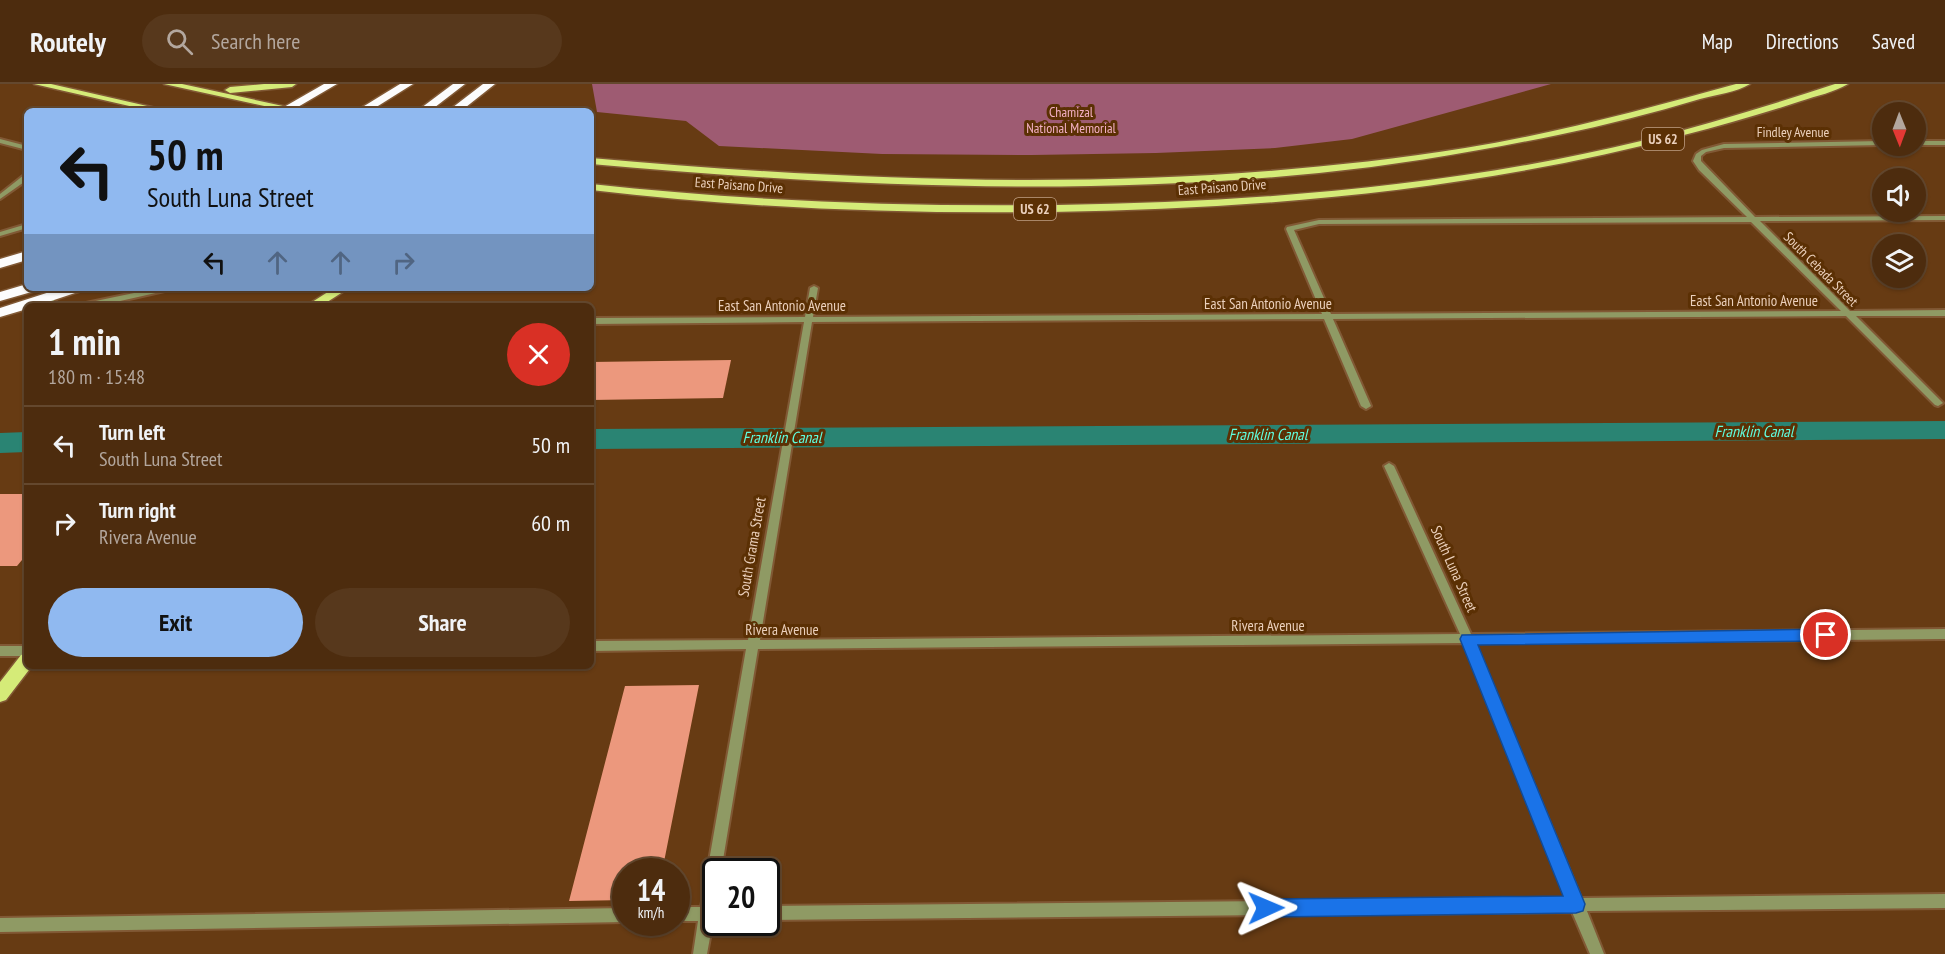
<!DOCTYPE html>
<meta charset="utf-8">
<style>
body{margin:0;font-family:"PT Sans Narrow",sans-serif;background:#57381c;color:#f1f3f6;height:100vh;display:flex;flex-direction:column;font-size:22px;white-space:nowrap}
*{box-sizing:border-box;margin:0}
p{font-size:20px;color:#b3a79e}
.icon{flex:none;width:33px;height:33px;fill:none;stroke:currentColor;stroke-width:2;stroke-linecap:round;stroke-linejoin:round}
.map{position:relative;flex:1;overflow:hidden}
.panel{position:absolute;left:24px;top:219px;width:570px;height:366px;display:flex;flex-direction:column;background:#4d2c0e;border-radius:9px;box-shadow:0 2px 4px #0004,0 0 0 2px #64482e}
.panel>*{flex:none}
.guide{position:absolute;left:24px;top:24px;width:570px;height:183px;border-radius:9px;box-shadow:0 2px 4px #0004,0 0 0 2px #64482e;background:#90b9f0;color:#111;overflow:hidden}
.needle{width:39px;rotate:179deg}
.fabs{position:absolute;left:1872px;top:18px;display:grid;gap:12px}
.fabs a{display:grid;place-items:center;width:54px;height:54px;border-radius:50%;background:#4d2c0e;box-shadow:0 2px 4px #0004,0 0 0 2px #64482e;font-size:30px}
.speed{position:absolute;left:612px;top:774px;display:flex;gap:12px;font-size:30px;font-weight:700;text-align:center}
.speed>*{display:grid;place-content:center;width:78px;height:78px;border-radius:50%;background:#4d2c0e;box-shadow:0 2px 4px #0004,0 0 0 2px #64482e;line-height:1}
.speed small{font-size:15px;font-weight:400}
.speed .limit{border:3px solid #111;border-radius:9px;background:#fff;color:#111}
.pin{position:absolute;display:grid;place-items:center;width:51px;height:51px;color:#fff;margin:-26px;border:3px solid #fff;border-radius:50%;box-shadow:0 2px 6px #0007}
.me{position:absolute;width:66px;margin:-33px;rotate:89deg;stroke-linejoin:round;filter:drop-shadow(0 0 4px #0008)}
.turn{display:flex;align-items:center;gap:21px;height:126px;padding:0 24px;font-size:27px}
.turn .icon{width:78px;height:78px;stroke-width:2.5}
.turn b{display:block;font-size:42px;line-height:51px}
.lanes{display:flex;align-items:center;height:57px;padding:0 24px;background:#0003;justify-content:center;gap:30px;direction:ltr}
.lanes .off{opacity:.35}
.round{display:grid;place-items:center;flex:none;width:63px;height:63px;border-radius:32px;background:#57381c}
.headline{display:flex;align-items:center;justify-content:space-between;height:102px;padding:0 24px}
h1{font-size:36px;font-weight:800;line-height:45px}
.action{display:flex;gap:12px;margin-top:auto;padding:12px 24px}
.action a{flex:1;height:69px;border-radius:36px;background:#90b9f0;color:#111;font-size:24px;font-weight:800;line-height:69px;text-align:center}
.action a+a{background:#57381c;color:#f1f3f6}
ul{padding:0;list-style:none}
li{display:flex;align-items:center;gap:18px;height:78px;padding:0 24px;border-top:2px solid #64482e}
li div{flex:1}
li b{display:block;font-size:22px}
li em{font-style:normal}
header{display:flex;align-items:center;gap:36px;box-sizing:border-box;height:84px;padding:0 30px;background:#4d2c0e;border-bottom:2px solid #64482e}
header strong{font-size:28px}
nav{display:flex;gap:33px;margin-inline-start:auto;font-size:21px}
.search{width:420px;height:54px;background:#57381c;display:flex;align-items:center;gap:15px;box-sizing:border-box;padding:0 21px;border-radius:33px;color:#b3a79e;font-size:22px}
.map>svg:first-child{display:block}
.green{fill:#9e5b72}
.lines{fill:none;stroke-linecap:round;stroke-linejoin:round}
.canal{fill:#2a8473;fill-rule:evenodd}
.building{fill:#ec987d}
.minor-casing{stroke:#815935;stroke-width:4}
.major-casing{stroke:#815935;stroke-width:3}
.highway-casing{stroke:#815935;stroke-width:3}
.minor{fill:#8f9a64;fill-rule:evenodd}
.major{fill:#d5eb78;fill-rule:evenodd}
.highway{fill:#fcfcfc;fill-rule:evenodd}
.route{fill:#1a73e8;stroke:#114b97;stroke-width:1.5}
.labels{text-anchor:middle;stroke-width:6;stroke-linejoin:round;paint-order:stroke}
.far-park-label{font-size:14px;fill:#f4b0c5;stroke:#5b3004}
.far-street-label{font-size:14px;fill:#ebd0bc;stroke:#5b3004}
.shield{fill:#5b3004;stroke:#c0a085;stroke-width:1.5}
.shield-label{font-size:14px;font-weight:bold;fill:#ebd0bc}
.street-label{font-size:15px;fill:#ebd0bc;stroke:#5b3004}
.water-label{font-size:16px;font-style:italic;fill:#5ffee0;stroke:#5b3004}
</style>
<header>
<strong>Routely</strong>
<div class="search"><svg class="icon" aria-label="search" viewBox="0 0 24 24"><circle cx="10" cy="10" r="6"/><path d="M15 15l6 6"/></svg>Search here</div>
<nav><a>Map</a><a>Directions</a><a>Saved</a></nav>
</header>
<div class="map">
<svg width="1945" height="870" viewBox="0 0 1945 870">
<rect width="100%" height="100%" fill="#673b13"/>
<!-- green -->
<path class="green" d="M 592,0 L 1551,0 L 1352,55 L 1275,64 L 1156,69 L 1032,71 L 882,70 L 719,62 L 686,37 L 597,28 Z"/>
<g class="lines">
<!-- canal -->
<g class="canal">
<path d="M 1945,337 L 1945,355 L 591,365 L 591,345 Z"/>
<path d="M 27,348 L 27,368 L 0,369 L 0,349 Z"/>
</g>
</g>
<!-- building -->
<g class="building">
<path d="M 731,276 L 723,314 L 591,316 L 591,278 Z"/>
<path d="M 0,410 L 27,410 L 27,470 L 17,482 L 0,482 Z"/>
<path d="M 699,601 L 662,788 L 626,788 L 626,816 L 569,817 L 625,602 Z"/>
</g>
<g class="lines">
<defs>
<g id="minor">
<path d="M 0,55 L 27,62 L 27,66 L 0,59 Z"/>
<path d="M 1882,57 L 1882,61 L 1724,64 L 1706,68 L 1701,72 L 1701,77 L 1755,133 L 1945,132 L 1945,136 L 1760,137 L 1850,227 L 1945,226 L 1945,232 L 1856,232 L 1943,319 L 1938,322 L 1935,321 L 1846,232 L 1333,235 L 1371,322 L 1366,325 L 1361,322 L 1324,235 L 812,238 L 760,556 L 1460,550 L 1384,382 L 1389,379 L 1394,382 L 1471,550 L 1945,545 L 1945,555 L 1475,559 L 1581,814 L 1945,810 L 1945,824 L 1587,827 L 1604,870 L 1590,870 L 1572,828 L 766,836 L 766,822 L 1567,814 L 1464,559 L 758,565 L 721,788 L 716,788 L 716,837 L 713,837 L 707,870 L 693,870 L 698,837 L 676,837 L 676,823 L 701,823 L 746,565 L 591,567 L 591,557 L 748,556 L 804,238 L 591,240 L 591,234 L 805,233 L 810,204 L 814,202 L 818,204 L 813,233 L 1322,230 L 1286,145 L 1287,143 L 1319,136 L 1747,133 L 1699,86 L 1693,77 L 1696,70 L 1702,66 L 1724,60 ZM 1751,138 L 1841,227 L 1331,230 L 1294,146 L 1319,140 Z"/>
<rect x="1916" y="57" width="29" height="4"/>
<path d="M 24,91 L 27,91 L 27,96 L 0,115 L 0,110 Z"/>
<path d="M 27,140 L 27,144 L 0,152 L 0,148 Z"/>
<path d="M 158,204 L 173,204 L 169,206 L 98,222 L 82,222 L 86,219 Z"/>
<path d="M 46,211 L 62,222 L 52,222 L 42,214 Z"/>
<rect x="0" y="562" width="27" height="10"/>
<path d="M 626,824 L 626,838 L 0,848 L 0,834 Z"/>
</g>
<g id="major">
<path d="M 34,0 L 51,0 L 169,27 L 151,27 Z"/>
<path d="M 164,0 L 182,0 L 306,27 L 287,27 Z"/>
<path d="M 264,0 L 296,0 L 292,3 L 230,9 L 225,6 L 230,3 Z"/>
<path d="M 1736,0 L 1750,0 C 1737,8 1716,11 1700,15 C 1653,29 1606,41 1558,51 C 1479,67 1400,81 1319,89 C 1077,113 834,102 591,80 L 591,74 C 882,100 1175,110 1465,64 C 1557,49 1646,25 1736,0 Z"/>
<path d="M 1835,0 L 1848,0 C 1835,8 1816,12 1801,17 C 1762,30 1723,41 1684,51 C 1478,106 1264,125 1051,128 C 897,130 744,124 591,106 L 591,100 C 746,117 902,123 1058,121 C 1253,118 1451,103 1641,57 C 1706,41 1771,21 1835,0 Z"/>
<path d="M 334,204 L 349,204 L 321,222 L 306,222 Z"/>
<path d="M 27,569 L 27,582 L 32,582 L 6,616 L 0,618 L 0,598 L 21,571 Z"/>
</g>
<g id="highway">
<path d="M 324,0 L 337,0 L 291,27 L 277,27 Z"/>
<path d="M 400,0 L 413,0 L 370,27 L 356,27 Z"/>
<path d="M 453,0 L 465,0 L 430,27 L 417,27 Z"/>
<path d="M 483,0 L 495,0 L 461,27 L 448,27 Z"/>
<path d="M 27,167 L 27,176 L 0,184 L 0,175 Z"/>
<path d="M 27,200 L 27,204 L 37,204 L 35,207 L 0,217 L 0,208 Z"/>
<path d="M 62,204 L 83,204 L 81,207 L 36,222 L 27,222 L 27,225 L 0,233 L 0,224 Z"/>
</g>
</defs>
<!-- minor casing -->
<use href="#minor" class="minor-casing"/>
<!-- major casing -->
<use href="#major" class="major-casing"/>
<!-- highway casing -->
<use href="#highway" class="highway-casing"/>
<!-- minor -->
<use href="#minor" class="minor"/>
<!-- major -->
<use href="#major" class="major"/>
<!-- highway -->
<use href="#highway" class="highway"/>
</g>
<!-- route -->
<path class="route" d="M 1826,545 L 1831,547 L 1833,551 L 1831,555 L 1826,557 L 1478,561 L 1585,820 L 1583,827 L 1576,829 L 1266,833 L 1260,830 L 1257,824 L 1260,818 L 1266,815 L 1563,812 L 1460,555 L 1462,551 Z"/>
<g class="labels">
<!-- far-park labels -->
<g class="far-park-label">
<text x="1071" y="33">Chamizal<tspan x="1071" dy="16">National Memorial</tspan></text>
</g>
<!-- far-street labels -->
<g class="far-street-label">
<text x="1793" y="53">Findley Avenue</text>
<text transform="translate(739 101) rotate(4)" y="5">East Paisano Drive</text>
<text transform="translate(1222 103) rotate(-4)" y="5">East Paisano Drive</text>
<text transform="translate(1821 185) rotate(45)" y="5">South Cebada Street</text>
</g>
<!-- shield labels -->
<g class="shield">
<rect x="1642" y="44" width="42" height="22" rx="4.5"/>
<rect x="1014" y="114" width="42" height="22" rx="4.5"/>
</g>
<g class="shield-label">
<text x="1663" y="60">US 62</text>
<text x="1035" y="130">US 62</text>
</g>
<!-- street labels -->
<g class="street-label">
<text x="1754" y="222">East San Antonio Avenue</text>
<text x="1268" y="225">East San Antonio Avenue</text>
<text x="782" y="227">East San Antonio Avenue</text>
<text transform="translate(752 463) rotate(-80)" y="5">South Grama Street</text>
<text transform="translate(1454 485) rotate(66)" y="5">South Luna Street</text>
<text x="1268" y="547">Rivera Avenue</text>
<text x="782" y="551">Rivera Avenue</text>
</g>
<!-- water labels -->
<g class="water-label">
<text x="1754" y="353">Franklin Canal</text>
<text x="1268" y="356">Franklin Canal</text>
<text x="782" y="359">Franklin Canal</text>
</g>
</g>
</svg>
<div class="fabs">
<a><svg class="needle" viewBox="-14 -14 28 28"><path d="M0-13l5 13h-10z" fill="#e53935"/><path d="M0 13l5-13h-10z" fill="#b3a79e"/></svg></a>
<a><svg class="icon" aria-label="sound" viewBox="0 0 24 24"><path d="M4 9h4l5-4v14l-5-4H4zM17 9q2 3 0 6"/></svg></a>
<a><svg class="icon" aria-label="layers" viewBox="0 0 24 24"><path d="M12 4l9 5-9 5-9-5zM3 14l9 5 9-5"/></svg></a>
</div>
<div class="speed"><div>14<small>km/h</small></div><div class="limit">20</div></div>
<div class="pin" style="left:1826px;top:551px;background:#d93025"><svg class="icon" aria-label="arrive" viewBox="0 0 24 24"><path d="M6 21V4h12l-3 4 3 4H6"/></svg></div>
<svg class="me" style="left:1266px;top:824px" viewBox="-20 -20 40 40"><path d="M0-17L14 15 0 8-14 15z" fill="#1a73e8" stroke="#fff" stroke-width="4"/></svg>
<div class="guide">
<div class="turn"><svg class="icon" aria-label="left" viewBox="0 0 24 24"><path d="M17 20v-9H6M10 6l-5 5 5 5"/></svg><div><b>50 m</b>South Luna Street</div></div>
<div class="lanes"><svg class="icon" aria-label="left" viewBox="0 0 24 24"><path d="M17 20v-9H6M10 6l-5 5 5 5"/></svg><svg class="icon off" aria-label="ahead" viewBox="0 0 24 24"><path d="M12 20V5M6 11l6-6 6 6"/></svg><svg class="icon off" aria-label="ahead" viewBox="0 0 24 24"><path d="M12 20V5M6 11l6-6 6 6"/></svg><svg class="icon off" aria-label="right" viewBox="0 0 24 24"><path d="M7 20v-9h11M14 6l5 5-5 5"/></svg></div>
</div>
<section class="panel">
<div class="headline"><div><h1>1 min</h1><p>180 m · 15:48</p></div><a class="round" style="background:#d93025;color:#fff"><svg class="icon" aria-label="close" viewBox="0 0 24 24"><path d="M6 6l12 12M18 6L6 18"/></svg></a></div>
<ul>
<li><svg class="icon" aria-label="left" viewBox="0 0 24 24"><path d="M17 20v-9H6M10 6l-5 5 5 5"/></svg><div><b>Turn left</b><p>South Luna Street</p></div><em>50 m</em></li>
<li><svg class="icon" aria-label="right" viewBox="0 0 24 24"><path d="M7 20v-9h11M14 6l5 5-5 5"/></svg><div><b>Turn right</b><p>Rivera Avenue</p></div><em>60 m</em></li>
</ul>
<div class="action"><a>Exit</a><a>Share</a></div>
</section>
</div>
